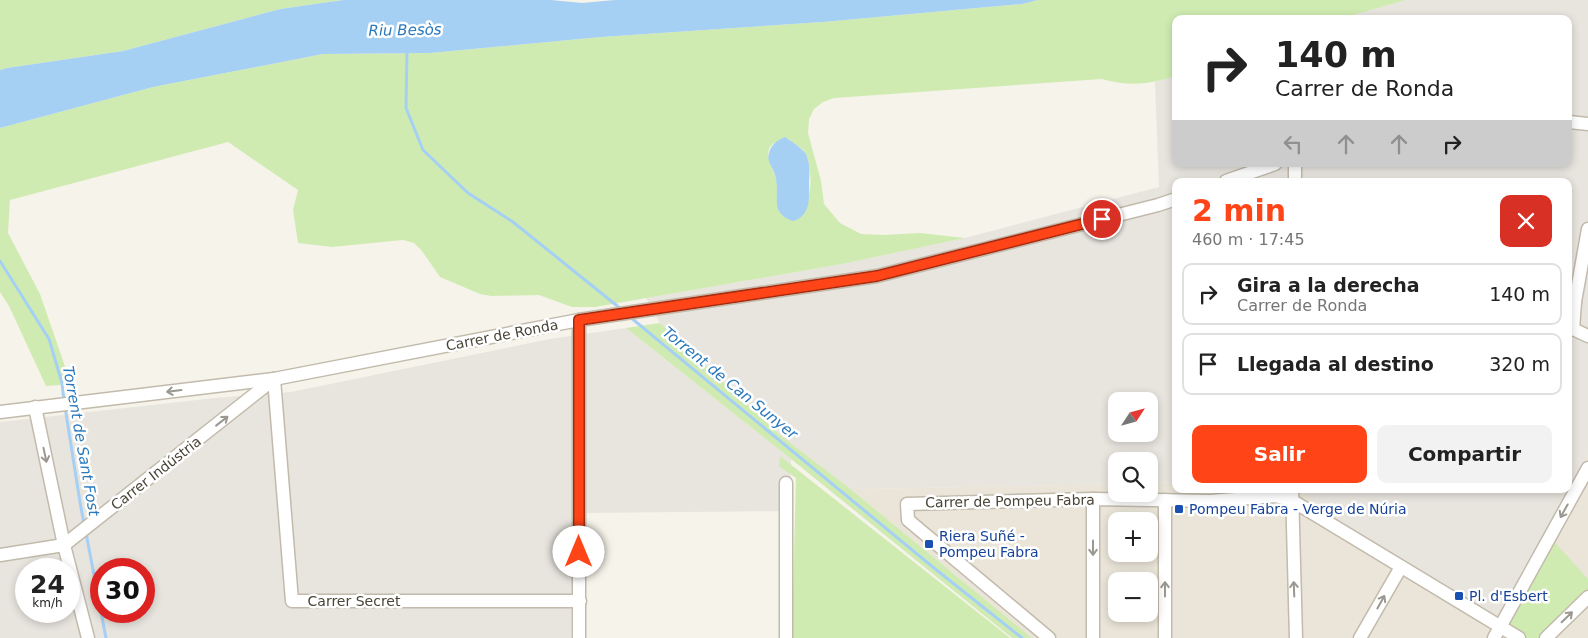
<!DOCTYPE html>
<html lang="es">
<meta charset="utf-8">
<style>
body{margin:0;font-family:"DejaVu Sans",sans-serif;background:#f2f2f2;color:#222;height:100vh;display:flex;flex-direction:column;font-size:19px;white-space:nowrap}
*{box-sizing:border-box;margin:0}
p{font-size:16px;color:#767676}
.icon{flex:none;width:28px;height:28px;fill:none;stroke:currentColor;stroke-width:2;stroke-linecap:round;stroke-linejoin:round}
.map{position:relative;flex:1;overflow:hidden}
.side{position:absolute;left:1172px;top:178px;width:400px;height:315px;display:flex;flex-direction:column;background:#fff;border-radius:10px;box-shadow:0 2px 8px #0003}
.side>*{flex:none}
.hud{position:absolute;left:1172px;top:15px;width:400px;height:152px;border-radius:10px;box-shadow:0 2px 8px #0003;background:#fff;color:#222;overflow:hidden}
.needle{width:32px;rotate:54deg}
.controls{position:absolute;left:1108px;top:392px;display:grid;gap:10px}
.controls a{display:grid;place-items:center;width:50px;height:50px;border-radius:10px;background:#fff;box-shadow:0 2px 8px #0003;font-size:25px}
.speed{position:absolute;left:15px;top:558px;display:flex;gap:10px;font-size:25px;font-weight:700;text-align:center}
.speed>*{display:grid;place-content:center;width:65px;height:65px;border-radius:50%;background:#fff;box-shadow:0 2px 8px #0003;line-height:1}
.speed small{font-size:12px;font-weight:400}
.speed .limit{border:8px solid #d22;background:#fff;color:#111}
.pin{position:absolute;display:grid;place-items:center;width:42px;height:42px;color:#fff;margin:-21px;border:2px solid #fff;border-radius:50%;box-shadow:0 1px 5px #0007}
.me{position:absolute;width:55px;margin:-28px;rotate:0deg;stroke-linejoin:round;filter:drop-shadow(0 0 4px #0008)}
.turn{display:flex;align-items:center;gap:18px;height:105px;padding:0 20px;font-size:22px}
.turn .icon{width:65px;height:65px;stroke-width:2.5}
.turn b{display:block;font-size:35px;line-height:42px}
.lanes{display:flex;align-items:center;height:48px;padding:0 20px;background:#0003;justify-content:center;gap:25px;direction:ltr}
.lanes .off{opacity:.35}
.round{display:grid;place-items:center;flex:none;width:52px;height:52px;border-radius:10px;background:#f2f2f2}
.head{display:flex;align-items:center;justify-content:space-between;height:85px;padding:0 20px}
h1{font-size:30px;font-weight:800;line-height:38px;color:#ff4418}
.cta{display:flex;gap:10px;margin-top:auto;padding:10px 20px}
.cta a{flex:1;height:58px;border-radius:10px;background:#ff4418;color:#fff;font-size:20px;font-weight:800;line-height:58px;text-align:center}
.cta a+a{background:#f2f2f2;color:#222}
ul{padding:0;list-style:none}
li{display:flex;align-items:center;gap:15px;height:62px;margin:0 10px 8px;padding:0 10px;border:2px solid #e0e0e0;border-radius:10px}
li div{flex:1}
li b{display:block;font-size:19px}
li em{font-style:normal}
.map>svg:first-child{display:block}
.residential{fill:#eae5d8;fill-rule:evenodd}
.industrial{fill:#e8e4de;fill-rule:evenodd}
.green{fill:#cfebb1;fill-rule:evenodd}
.water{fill:#a5d0f4}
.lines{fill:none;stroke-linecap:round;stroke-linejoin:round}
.stream{stroke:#a5d0f4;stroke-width:3}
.street-casing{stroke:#c2bbac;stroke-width:15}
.street{stroke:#fff;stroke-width:12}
.oneway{stroke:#9b9891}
.route-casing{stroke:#a62c10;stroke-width:12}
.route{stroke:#ff4418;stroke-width:9}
.transit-dot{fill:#1a4fb4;stroke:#fff;stroke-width:2}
.labels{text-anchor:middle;stroke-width:5;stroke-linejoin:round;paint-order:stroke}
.street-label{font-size:14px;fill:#4a4437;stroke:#fff}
.transit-label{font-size:14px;fill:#164399;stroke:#fff;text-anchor:start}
.water-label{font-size:15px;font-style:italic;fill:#2a79bd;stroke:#fff}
</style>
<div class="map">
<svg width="1588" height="638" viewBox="0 0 1588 638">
<rect width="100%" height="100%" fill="#f6f3ea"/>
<!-- residential -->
<path class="residential" d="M 1588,455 L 1588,638 L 1032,638 L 848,487 L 863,489 L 1116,484 L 1116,494 L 1149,494 L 1149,483 L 1176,482 L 1176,489 L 1309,489 L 1309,497 L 1499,617 ZM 1116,521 L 1149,521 L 1149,554 L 1116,554 ZM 1116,581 L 1149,581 L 1149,614 L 1116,614 Z"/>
<!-- industrial -->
<g class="industrial">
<path d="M 1406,0 L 1588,0 L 1588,455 L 1499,617 L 1316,510 L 1309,497 L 1309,489 L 1569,489 L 1569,181 L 1176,181 L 1176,482 L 1149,483 L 1149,461 L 1116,461 L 1116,484 L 863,489 L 848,487 L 780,435 L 660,323 L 646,298 L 842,264 L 965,238 L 1159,187 L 1155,82 L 1176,76 L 1176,164 L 1569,164 L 1569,19 L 1339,19 ZM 1116,401 L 1149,401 L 1149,434 L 1116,434 Z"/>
<path d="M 626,328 L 791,459 L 791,511 L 573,513 L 571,638 L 0,638 L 0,422 L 215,398 L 291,392 L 550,339 ZM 26,569 L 69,569 L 69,611 L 26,611 ZM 101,569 L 144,569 L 144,611 L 101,611 Z"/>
</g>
<!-- green -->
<g class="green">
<path d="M 0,0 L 343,0 L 280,9 L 123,51 L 7,68 L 0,70 Z"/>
<path d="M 1038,0 L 1406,0 L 1339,19 L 1176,19 L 1176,76 C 1151,84 1128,87 1102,79 L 834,98 L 823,102 L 814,109 L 809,119 L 808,133 L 821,181 L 824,204 L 840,223 L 861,234 L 884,235 L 920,233 L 965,238 L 842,264 L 595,307 L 572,307 L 539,295 L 491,296 L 480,294 L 440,277 L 422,251 L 414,243 L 403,240 L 332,247 L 298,243 L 293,210 L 298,190 L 228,142 L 10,200 L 8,233 L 40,294 L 71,384 L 46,386 L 9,306 L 0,292 L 0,128 L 153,87 L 323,54 L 430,53 L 601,37 L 823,22 L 1022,4 ZM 789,139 C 793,144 800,146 804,151 C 814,166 812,203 801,217 L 779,210 C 777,201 779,192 777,182 C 775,171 761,153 773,144 C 777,141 784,140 789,139 Z"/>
<path d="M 660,323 L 780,435 L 848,487 L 1032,638 L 1012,638 L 791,459 L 626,328 Z"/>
<path d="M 780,456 L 1010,638 L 792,638 L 796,478 L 779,466 Z"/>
<path d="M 1550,537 L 1588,579 L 1588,597 L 1546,638 L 1519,638 L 1502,623 Z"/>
</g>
<!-- water -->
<g class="water">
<path d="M 343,0 L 551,0 L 582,3 L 615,0 L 1038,0 L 1022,4 L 823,22 L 601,37 L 430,53 L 323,54 L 153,87 L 0,128 L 0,70 L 7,68 L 123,51 L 280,9 Z"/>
<path d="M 785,137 C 790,140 803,149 806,154 C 810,163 810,172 809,181 C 809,195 812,216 793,221 C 787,219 781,216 778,209 C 775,200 779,187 775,175 C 773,167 766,161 769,153 C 771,145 777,140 785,137 Z"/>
</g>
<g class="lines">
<!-- stream -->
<g class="stream">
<path d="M 407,50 L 406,108 L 423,150 L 468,193 L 513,222 L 621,309"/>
<path d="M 0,261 L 49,339 L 62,383 L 64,401"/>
<path d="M 630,317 L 934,568 L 1022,638"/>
<path d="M 65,407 L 80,502 L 84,524"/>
<path d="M 86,533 L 106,638"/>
</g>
<defs>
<g id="street">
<path d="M 1569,122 L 1588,124"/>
<path d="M 1295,164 L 1295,181"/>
<path d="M 1226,181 L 1275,164"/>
<path d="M 1575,302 L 1588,229"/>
<path d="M 1569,303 L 1575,302 L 1573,329 L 1588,336"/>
<path d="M 579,320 L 579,638"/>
<path d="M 274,379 L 292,601 L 580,601"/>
<path d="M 35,407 L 64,545 L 88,638"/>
<path d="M 0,412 L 274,379 L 579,320 L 877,276 L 1158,205 L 1176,199"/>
<path d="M 1292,489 L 1296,638"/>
<path d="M 1093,499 L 1093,638"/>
<path d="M 0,555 L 64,545 L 274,379"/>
<path d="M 786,638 L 786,483"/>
<path d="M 1049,638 L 908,520 L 907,504 L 1093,499 L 1210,501 L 1275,496 L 1291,500 L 1519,638"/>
<path d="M 1165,638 L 1165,500"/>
<path d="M 1360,638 L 1401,567"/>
<path d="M 1494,638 L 1588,468"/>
<path d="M 1546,638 L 1588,597"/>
</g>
</defs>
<!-- street casing -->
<use href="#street" class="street-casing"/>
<!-- street -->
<use href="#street" class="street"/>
</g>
<!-- one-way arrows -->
<defs><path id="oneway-shaft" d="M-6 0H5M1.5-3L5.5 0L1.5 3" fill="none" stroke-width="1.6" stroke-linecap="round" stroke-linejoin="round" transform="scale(1.25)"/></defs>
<g class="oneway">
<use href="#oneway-shaft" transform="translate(174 391) rotate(173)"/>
<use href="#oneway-shaft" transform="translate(222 421) rotate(-38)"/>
<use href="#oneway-shaft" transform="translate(45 455) rotate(78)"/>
<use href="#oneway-shaft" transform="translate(1564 511) rotate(119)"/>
<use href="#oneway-shaft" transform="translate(1093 548) rotate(90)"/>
<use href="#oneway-shaft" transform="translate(1165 589) rotate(-90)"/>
<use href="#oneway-shaft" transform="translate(1294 589) rotate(-92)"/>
<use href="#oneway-shaft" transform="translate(1381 602) rotate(-61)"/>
<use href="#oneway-shaft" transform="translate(1567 617) rotate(-44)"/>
</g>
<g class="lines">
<defs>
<path id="route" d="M 579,552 L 579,320 L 877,276 L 1102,219"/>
</defs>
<!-- route casing -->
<use href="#route" class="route-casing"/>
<!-- route -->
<use href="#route" class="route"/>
</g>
<!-- markers -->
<g class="transit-dot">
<rect x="1174" y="504" width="10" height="10" rx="2.5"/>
<rect x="924" y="539" width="10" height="10" rx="2.5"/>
<rect x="1454" y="591" width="10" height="10" rx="2.5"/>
</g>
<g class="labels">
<!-- street labels -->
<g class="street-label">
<text transform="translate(502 335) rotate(-11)" y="5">Carrer de Ronda</text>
<text transform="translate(156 473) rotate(-38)" y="5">Carrer Indústria</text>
<text transform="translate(1010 501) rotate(-1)" y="5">Carrer de Pompeu Fabra</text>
<text x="354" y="606">Carrer Secret</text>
</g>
<!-- transit labels -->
<g class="transit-label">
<text x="1189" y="514">Pompeu Fabra - Verge de Núria</text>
<text x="939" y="541">Riera Suñé -<tspan x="939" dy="16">Pompeu Fabra</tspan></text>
<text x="1469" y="601">Pl. d'Esbert</text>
</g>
<!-- water labels -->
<g class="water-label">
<text transform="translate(405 30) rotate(-1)" y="5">Riu Besòs</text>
<text transform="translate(730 383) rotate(39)" y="5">Torrent de Can Sunyer</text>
<text transform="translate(81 441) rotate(80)" y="5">Torrent de Sant Fost</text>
</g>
</g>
</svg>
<div class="controls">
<a><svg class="needle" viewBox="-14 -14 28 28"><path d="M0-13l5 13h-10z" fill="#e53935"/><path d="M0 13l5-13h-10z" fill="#767676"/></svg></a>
<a><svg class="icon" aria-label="search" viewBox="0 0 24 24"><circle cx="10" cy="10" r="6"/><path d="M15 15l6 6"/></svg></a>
<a>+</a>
<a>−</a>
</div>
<div class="speed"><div>24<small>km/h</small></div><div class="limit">30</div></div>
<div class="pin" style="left:1102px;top:219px;background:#d93025"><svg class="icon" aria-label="arrive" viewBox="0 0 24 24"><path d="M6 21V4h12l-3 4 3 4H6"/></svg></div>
<svg class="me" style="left:579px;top:552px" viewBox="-20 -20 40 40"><circle r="19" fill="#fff"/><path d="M0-13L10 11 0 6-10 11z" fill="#ff4418"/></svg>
<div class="hud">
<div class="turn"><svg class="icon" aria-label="right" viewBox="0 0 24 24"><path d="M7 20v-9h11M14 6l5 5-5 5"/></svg><div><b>140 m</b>Carrer de Ronda</div></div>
<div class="lanes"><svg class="icon off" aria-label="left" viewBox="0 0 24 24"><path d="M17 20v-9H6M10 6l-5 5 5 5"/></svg><svg class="icon off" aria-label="ahead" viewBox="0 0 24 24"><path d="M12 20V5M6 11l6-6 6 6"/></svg><svg class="icon off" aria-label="ahead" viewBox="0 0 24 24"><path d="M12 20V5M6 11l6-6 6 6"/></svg><svg class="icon" aria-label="right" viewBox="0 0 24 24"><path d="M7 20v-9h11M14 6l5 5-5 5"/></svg></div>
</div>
<section class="side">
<div class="head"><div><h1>2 min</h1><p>460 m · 17:45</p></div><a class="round" style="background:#d93025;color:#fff"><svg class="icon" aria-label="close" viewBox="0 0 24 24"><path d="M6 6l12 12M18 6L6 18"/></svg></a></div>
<ul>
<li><svg class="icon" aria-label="right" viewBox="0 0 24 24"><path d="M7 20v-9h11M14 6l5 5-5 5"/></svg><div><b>Gira a la derecha</b><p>Carrer de Ronda</p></div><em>140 m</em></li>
<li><svg class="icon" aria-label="arrive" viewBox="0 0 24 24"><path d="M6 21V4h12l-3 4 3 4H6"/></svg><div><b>Llegada al destino</b></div><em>320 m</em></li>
</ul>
<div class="cta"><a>Salir</a><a>Compartir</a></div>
</section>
</div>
